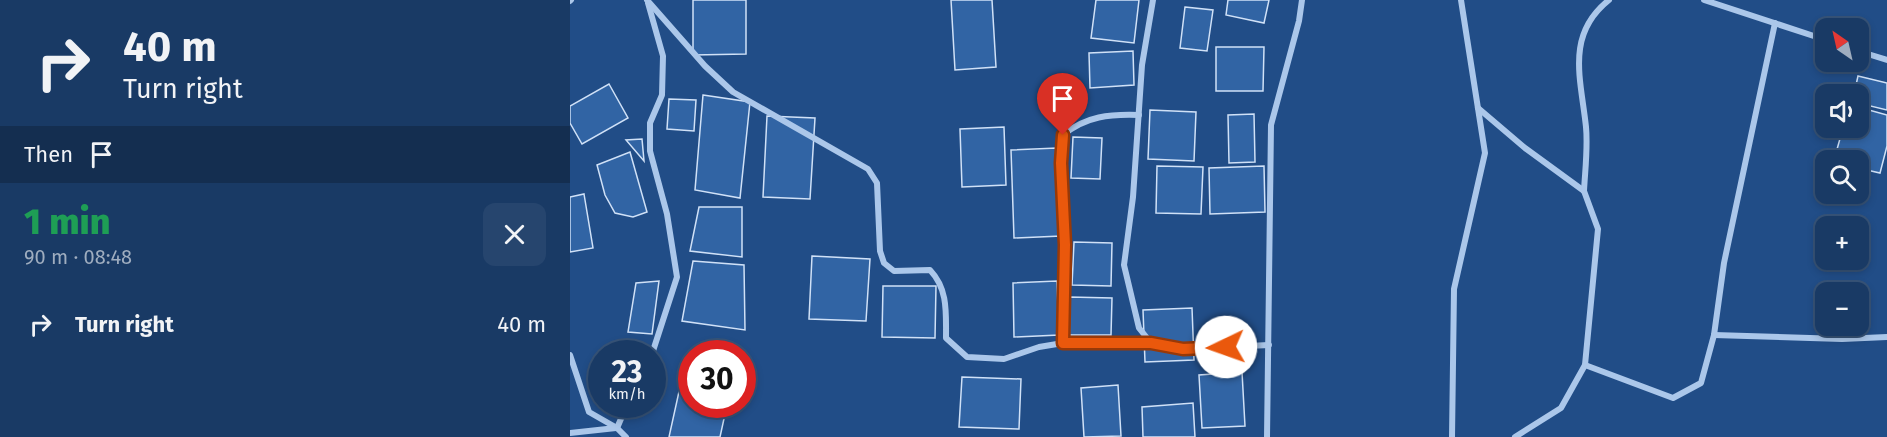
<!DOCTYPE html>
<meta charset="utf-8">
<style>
body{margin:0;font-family:"Fira Sans",sans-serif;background:#26456e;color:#f1f3f6;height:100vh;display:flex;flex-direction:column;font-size:22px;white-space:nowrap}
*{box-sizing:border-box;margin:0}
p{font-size:20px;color:#9fadbf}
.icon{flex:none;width:33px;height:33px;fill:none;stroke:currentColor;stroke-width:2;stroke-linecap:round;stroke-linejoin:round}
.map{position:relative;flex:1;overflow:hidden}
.sheet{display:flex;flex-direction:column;background:#193a65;width:570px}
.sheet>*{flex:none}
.guide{background:#193a65;color:#f1f3f6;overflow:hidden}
.needle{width:39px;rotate:326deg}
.buttons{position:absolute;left:1245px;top:18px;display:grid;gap:12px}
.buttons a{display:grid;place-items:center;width:54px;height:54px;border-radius:12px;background:#193a65;box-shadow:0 3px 9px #0003,0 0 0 2px #375479;font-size:30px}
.speed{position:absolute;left:18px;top:340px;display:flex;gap:12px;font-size:30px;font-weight:700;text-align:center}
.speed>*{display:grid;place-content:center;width:78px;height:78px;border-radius:50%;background:#193a65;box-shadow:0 3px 9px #0003,0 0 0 2px #375479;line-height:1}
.speed small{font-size:15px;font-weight:400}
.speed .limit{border:9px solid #d22;background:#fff;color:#111}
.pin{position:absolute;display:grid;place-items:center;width:51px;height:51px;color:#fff;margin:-62px -26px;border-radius:50% 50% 50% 0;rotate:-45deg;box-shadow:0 0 6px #0007}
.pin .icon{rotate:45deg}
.me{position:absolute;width:66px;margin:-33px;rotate:267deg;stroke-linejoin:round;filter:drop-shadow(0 0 4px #0008)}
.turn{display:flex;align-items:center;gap:21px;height:126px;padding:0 24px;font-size:27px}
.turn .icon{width:78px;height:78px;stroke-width:2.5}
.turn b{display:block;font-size:42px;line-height:51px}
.then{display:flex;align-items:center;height:57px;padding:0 24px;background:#0003;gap:12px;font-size:22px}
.round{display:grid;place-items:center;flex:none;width:63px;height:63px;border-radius:12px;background:#26456e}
.headline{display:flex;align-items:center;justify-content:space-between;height:102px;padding:0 24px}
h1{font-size:36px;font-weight:800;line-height:45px;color:#1e9e55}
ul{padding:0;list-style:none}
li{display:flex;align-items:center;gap:18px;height:78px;padding:0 24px}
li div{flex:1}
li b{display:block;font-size:22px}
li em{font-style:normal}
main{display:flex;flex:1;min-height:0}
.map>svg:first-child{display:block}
.building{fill:#3164a4;stroke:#d0e1f7;stroke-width:1.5}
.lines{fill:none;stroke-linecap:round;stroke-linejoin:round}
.street{stroke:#abc7ea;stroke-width:6}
.route-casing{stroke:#983908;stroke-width:15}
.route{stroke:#ea580c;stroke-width:10}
</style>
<main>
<section class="sheet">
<div class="guide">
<div class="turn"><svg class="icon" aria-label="right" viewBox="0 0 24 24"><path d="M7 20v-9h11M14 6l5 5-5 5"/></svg><div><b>40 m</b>Turn right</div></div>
<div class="then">Then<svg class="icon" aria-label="arrive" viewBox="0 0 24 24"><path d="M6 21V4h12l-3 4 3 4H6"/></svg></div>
</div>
<div class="headline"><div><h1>1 min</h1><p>90 m · 08:48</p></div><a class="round"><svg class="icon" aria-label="close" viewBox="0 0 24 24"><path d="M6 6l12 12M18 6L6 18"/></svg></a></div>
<ul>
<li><svg class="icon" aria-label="right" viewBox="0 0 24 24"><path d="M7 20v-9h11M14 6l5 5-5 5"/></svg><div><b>Turn right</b></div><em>40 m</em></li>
</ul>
</section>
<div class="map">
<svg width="1317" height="437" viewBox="0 0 1317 437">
<rect width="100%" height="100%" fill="#214d87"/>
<!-- building -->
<g class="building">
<path d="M 123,0 L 176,0 L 176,54 L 123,55 Z"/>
<path d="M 381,0 L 422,0 L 426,67 L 385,70 Z"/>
<path d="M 526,0 L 569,0 L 564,43 L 521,38 Z"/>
<path d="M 658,0 L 699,0 L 694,23 L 656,15 Z"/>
<path d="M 615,7 L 643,10 L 637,51 L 610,48 Z"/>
<path d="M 646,47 L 694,47 L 693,91 L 646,91 Z"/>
<path d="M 563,51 L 564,85 L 520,88 L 519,53 Z"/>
<path d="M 1288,76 L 1317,83 L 1317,110 L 1288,103 L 1288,94 L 1284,94 Z"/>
<path d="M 39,84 L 58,118 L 12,144 L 0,123 L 0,106 Z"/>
<path d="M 133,95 L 180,102 L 170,198 L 125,190 Z"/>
<path d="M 99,99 L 126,100 L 124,131 L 97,129 Z"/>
<path d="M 1288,107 L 1317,115 L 1317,146 L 1310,173 L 1288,168 L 1288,160 L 1264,160 L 1273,128 L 1288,128 Z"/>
<path d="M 580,110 L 626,112 L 624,161 L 578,159 Z"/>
<path d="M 684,114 L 685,162 L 659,163 L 658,115 Z"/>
<path d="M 197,116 L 245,118 L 240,199 L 193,197 Z"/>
<path d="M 434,127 L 436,185 L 392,187 L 390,129 Z"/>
<path d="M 503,137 L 532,138 L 530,179 L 501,178 Z"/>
<path d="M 72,139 L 74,161 L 56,140 Z"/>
<path d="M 487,148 L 491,236 L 444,238 L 441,150 Z"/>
<path d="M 60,152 L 77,212 L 63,217 L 45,213 L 35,195 L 27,165 Z"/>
<path d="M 587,166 L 633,167 L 631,214 L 586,213 Z"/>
<path d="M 694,166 L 695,212 L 640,214 L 639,168 Z"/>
<path d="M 14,194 L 23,248 L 0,252 L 0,197 Z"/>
<path d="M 129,207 L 172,207 L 172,257 L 120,251 Z"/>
<path d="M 504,242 L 542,243 L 541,286 L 502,285 Z"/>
<path d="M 242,256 L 300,259 L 296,321 L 239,319 Z"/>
<path d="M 123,261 L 174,265 L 175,330 L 112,321 Z"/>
<path d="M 89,281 L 82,334 L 58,332 L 66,283 Z"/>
<path d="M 487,281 L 489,335 L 444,337 L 443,283 Z"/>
<path d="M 313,286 L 366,286 L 365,338 L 312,337 Z"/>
<path d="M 499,297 L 542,298 L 541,335 L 498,335 Z"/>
<path d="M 622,308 L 624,360 L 575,362 L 573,310 Z"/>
<path d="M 114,369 L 122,371 L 122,405 L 157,405 L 150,437 L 99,437 Z"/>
<path d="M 672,372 L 675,426 L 632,428 L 629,375 Z"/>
<path d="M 392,377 L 451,379 L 449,429 L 389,427 Z"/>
<path d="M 548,385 L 551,436 L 514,437 L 511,388 Z"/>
<path d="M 623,403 L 625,437 L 573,437 L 572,407 Z"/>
</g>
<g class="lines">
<!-- street -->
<g class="street">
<path d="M 77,0 L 135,66 L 163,92 L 298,169 L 307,183 L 310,251 L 314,263 L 324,271 L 360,270 C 378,289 376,312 376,338 L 397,357 L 434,359 L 469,347 L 493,343 L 581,343"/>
<path d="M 583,0 L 572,65 L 563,197 L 554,265 L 569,328 L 581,343 L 613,349 L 699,345"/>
<path d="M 1134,0 L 1256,40"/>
<path d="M 0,1 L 1,0"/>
<path d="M 78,3 L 93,56 L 92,95 L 80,123 L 80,151 L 97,214 L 107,277 L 82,354"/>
<path d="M 1288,51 L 1317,60"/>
<path d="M 908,108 L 955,148 L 1014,191 L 1028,229 L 1015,365 L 991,408 L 945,437"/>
<path d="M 1014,191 C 1015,171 1018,148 1016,127 C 1011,79 995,35 1039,0"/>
<path d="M 1144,335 L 1272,339 L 1317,337"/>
<path d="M 493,343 L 495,245 L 491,163 L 493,135 C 516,116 540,114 569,115"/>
<path d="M 0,355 L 19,412 L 47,428 L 56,437"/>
<path d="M 1015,365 L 1103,398 L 1131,383 L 1144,335 L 1154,263 L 1205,23"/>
<path d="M 47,428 L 57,405"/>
<path d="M 0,433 L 46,428"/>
<path d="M 697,437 L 701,125 L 729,21 L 732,0"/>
<path d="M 882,437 L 884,289 L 915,153 L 891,0"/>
</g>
</g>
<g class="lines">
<defs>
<path id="route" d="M 493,135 L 491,163 L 495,245 L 493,343 L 581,343 L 613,349 L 656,347"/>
</defs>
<!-- route casing -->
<use href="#route" class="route-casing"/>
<!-- route -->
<use href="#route" class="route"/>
</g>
</svg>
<div class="buttons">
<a><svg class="needle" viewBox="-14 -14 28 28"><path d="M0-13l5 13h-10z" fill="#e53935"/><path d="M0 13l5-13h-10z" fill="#9fadbf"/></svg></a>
<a><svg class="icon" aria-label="sound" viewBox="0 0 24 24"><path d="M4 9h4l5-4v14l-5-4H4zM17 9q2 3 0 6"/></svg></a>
<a><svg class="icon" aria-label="search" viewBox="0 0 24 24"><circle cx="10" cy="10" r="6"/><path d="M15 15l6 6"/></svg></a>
<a>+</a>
<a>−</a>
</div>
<div class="speed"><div>23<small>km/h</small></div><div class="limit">30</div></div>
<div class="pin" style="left:493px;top:135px;background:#d93025"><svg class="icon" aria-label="arrive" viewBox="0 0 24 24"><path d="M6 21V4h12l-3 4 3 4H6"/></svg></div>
<svg class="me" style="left:656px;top:347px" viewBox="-20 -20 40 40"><circle r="19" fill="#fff"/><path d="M0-13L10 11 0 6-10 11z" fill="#ea580c"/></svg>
</div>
</main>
